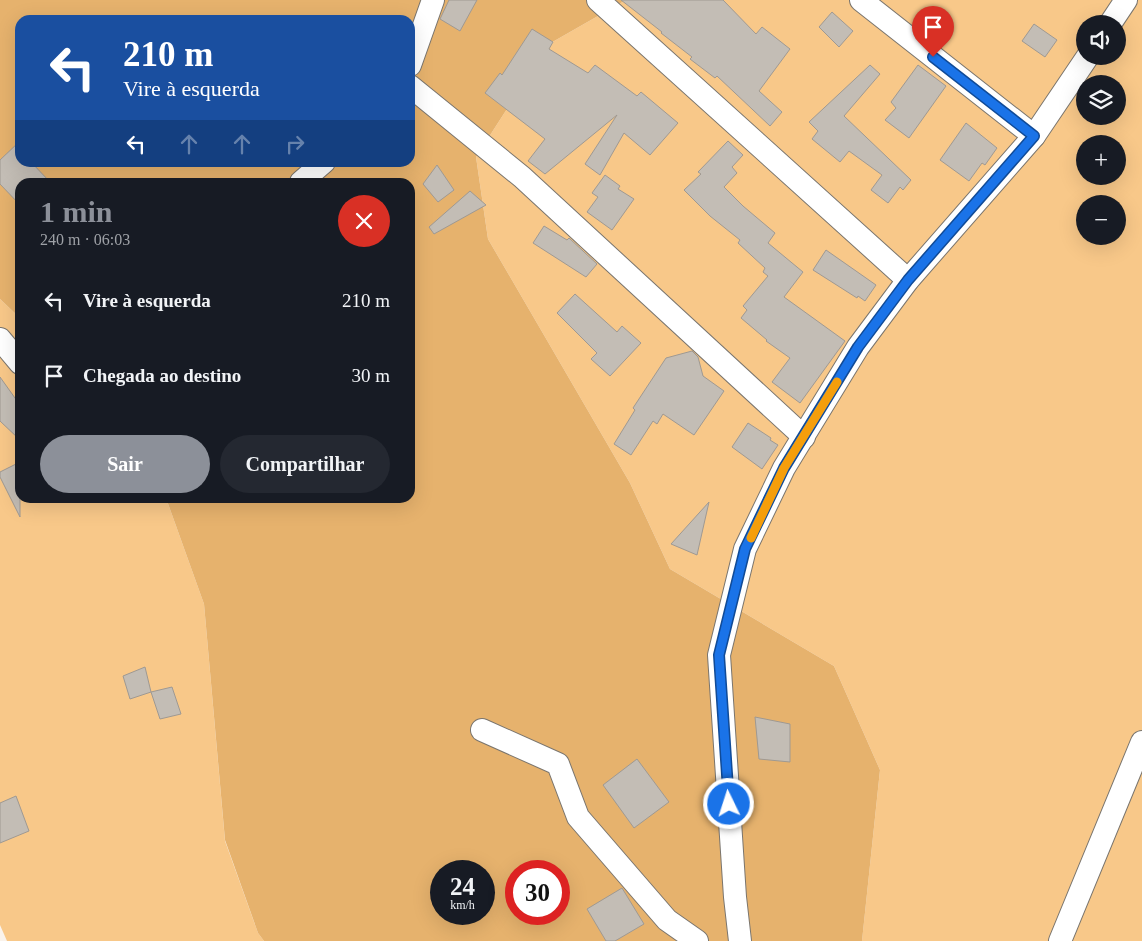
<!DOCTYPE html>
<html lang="pt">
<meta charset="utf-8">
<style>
body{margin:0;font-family:"Times New Roman",serif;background:#242831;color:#f1f3f6;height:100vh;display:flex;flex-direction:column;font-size:19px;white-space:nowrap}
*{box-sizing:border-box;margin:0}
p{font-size:16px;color:#9ea1a6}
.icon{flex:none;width:28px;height:28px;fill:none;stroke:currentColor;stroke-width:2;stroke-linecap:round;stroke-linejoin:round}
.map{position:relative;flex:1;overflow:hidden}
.sheet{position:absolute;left:15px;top:178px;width:400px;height:325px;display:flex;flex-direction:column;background:#171b24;border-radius:15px;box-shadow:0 5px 20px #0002}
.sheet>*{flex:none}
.banner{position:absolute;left:15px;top:15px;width:400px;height:152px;border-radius:15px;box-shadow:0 5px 20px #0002;background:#1a4fa0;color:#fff;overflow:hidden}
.fabs{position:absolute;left:1076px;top:15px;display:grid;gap:10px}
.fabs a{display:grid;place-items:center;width:50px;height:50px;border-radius:50%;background:#171b24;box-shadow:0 5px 20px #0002;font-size:25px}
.speed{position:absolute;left:430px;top:860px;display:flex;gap:10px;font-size:25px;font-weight:700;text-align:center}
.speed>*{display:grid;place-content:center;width:65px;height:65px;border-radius:50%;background:#171b24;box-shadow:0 5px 20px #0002;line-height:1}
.speed small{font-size:12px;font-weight:400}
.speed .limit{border:8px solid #d22;background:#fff;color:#111}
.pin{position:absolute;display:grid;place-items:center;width:42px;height:42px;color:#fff;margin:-51px -21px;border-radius:50% 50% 50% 0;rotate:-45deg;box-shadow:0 0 5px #0007}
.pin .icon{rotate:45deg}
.me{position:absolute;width:55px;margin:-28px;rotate:356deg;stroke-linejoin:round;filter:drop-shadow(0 0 4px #0008)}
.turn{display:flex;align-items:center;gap:18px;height:105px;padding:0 25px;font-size:22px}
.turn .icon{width:65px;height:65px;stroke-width:2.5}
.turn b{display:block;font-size:35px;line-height:42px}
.lanes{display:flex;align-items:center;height:48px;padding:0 25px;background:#0003;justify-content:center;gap:25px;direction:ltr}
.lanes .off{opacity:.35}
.round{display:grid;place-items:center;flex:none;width:52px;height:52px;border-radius:26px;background:#242831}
.head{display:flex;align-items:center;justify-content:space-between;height:85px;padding:0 25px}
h1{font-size:30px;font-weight:700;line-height:38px;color:#8c9099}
.cta{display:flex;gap:10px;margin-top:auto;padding:10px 25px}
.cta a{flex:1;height:58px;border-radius:30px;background:#8c9099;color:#fff;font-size:20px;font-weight:700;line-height:58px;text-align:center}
.cta a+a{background:#242831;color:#f1f3f6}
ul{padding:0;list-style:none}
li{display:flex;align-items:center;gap:15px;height:75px;padding:0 25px}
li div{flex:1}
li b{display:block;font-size:19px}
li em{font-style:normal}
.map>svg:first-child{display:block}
.green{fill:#f8c889;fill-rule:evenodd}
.forest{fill:#e6b26d;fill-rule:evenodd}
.building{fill:#c3bdb5;stroke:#9f9992}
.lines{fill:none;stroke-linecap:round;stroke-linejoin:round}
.minor-casing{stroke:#7a756e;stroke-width:24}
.minor{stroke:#fff;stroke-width:22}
.route-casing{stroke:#114b97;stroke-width:12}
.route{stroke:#1a73e8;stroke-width:9}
.slow{stroke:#f59e0b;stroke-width:9}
</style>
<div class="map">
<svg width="1142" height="941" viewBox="0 0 1142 941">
<rect width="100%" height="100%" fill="#faf3ec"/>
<!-- green -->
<g class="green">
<path d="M 626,0 L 1142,0 L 1142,941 L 862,941 L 880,770 L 834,666 L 670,569 L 630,483 L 488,239 L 476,157 L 549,44 ZM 1085,24 L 1118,24 L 1118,56 L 1085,56 ZM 1085,84 L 1118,84 L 1118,116 L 1085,116 ZM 1085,144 L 1118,144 L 1118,176 L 1085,176 ZM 1085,204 L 1118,204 L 1118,236 L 1085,236 Z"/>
<path d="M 0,299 L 20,318 L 20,498 L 166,498 L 204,604 L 225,841 L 258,933 L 264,941 L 7,941 L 0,925 Z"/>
</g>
<!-- forest -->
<path class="forest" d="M 0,0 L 626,0 L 549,44 L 476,157 L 488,239 L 630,483 L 670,569 L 834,666 L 880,770 L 862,941 L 264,941 L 258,933 L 225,840 L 204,604 L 166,498 L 410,498 L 410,182 L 20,182 L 20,318 L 0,299 ZM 20,20 L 410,20 L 410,162 L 20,162 ZM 441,871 L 484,871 L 484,914 L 441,914 ZM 516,871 L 559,871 L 559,914 L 516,914 Z"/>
<!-- building -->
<g class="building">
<path d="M 449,0 L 477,0 L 460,31 L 440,19 Z"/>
<path d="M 621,0 L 723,0 L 756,34 L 762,27 L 790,49 L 759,91 L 782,112 L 770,126 L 717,76 L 715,78 L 690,59 L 692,57 L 661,33 L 662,32 Z"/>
<path d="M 832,12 L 853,31 L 839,47 L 819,27 Z"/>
<path d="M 1034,24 L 1057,40 L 1045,57 L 1022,41 Z"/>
<path d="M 532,29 L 553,42 L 549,49 L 588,73 L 595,65 L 637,96 L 641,92 L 678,123 L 650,155 L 624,133 L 600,175 L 585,164 L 617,115 L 545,174 L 528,161 L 545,139 L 485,93 L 500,73 L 502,75 Z"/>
<path d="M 870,65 L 880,74 L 844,116 L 911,180 L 903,190 L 900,187 L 888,203 L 871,190 L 882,175 L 849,151 L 840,162 L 812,139 L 818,131 L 809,122 Z"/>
<path d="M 918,65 L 946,86 L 909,138 L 885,120 L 896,108 L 891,102 Z"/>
<path d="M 966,123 L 997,148 L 985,165 L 982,163 L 969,181 L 940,160 Z"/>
<path d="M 20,141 L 20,162 L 31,162 L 50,182 L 20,182 L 20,205 L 0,184 L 0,160 Z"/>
<path d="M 728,141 L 743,155 L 732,167 L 737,173 L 724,187 L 743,206 L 775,233 L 768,243 L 803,272 L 784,297 L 845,341 L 800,403 L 772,382 L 790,358 L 766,341 L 767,340 L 741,318 L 747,310 L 743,306 L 768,276 L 763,272 L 765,268 L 738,243 L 740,240 L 710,216 L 684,190 L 701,174 L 698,172 Z"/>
<path d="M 437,165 L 454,190 L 438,202 L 423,184 Z"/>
<path d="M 605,175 L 620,186 L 618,189 L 634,199 L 612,230 L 587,212 L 598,197 L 592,193 Z"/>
<path d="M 470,191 L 486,205 L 434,234 L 429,227 Z"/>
<path d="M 544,226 L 567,240 L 569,238 L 597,264 L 586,277 L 533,243 Z"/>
<path d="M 826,250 L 876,285 L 865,301 L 858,296 L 857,298 L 813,270 Z"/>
<path d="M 575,294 L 617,332 L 622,326 L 641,343 L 610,376 L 591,359 L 597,353 L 557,313 Z"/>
<path d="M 692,351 L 698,357 L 703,376 L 724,391 L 694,435 L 663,414 L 657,424 L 653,421 L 631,455 L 614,444 L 635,410 L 633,408 L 666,358 Z"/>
<path d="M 0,377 L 20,405 L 20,440 L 0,421 Z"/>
<path d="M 748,423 L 771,438 L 770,440 L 778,445 L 762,469 L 732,447 Z"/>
<path d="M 20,462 L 20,517 L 0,477 L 0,472 Z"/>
<path d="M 709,502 L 697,555 L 671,544 Z"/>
<path d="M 145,667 L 151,692 L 130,699 L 123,676 Z"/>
<path d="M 172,687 L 181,714 L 160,719 L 151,692 Z"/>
<path d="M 755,717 L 790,724 L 790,762 L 759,759 Z"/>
<path d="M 637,759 L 669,802 L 634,828 L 603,785 Z"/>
<path d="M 16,796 L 29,831 L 0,843 L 0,803 Z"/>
<path d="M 622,888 L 644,924 L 615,941 L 606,941 L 587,909 Z"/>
</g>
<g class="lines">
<defs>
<g id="minor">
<path d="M 598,0 L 908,280"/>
<path d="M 861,0 L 1034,136"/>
<path d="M 1110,24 L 1126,0"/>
<path d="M 410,65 L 433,0"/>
<path d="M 410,86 L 522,177 L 804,437"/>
<path d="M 301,182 L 324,162"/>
<path d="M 0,339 L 20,363"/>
<path d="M 482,730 L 558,764 L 578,817 L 667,920 L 697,941"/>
<path d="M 740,941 L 735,897 L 719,655 L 745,549 L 784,468 L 858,347 L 908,280 L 1034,136 L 1088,56"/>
<path d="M 1060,941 L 1142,742"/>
</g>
</defs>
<!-- minor casing -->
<use href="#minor" class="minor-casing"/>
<!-- minor -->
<use href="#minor" class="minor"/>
</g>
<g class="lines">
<defs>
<path id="route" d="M 729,804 L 719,655 L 745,549 L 784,468 L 858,347 L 908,280 L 1034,136 L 933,57"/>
</defs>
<!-- route casing -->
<use href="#route" class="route-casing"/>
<!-- route -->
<use href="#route" class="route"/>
<!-- slow -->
<path class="slow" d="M 751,538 L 784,468 L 837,382"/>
</g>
</svg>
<div class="fabs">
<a><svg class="icon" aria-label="sound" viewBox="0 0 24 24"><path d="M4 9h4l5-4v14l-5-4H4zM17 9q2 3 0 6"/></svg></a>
<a><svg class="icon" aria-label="layers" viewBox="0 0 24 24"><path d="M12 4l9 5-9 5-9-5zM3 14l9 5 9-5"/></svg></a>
<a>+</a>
<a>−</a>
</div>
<div class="speed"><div>24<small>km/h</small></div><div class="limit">30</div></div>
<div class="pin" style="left:933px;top:57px;background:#d93025"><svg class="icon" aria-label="arrive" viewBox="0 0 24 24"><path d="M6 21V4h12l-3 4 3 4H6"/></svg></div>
<svg class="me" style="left:729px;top:804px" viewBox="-20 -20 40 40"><circle r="17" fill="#1a73e8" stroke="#fff" stroke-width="3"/><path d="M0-11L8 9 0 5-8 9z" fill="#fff"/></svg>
<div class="banner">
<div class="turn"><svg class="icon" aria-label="left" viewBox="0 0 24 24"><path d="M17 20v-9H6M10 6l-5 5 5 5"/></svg><div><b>210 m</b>Vire à esquerda</div></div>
<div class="lanes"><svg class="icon" aria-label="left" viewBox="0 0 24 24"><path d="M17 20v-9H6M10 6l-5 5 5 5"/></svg><svg class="icon off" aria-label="ahead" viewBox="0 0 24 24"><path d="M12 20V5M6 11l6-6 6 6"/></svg><svg class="icon off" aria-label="ahead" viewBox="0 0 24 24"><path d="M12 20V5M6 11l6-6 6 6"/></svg><svg class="icon off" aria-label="right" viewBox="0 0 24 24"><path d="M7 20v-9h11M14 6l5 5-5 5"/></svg></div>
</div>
<section class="sheet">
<div class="head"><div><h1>1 min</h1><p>240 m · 06:03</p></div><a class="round" style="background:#d93025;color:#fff"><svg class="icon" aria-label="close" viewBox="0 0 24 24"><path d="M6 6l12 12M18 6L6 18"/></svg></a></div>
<ul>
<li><svg class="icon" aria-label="left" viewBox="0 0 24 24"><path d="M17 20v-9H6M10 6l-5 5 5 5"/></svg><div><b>Vire à esquerda</b></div><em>210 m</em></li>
<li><svg class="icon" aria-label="arrive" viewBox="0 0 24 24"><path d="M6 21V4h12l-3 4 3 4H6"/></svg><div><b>Chegada ao destino</b></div><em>30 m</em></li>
</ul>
<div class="cta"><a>Sair</a><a>Compartilhar</a></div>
</section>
</div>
